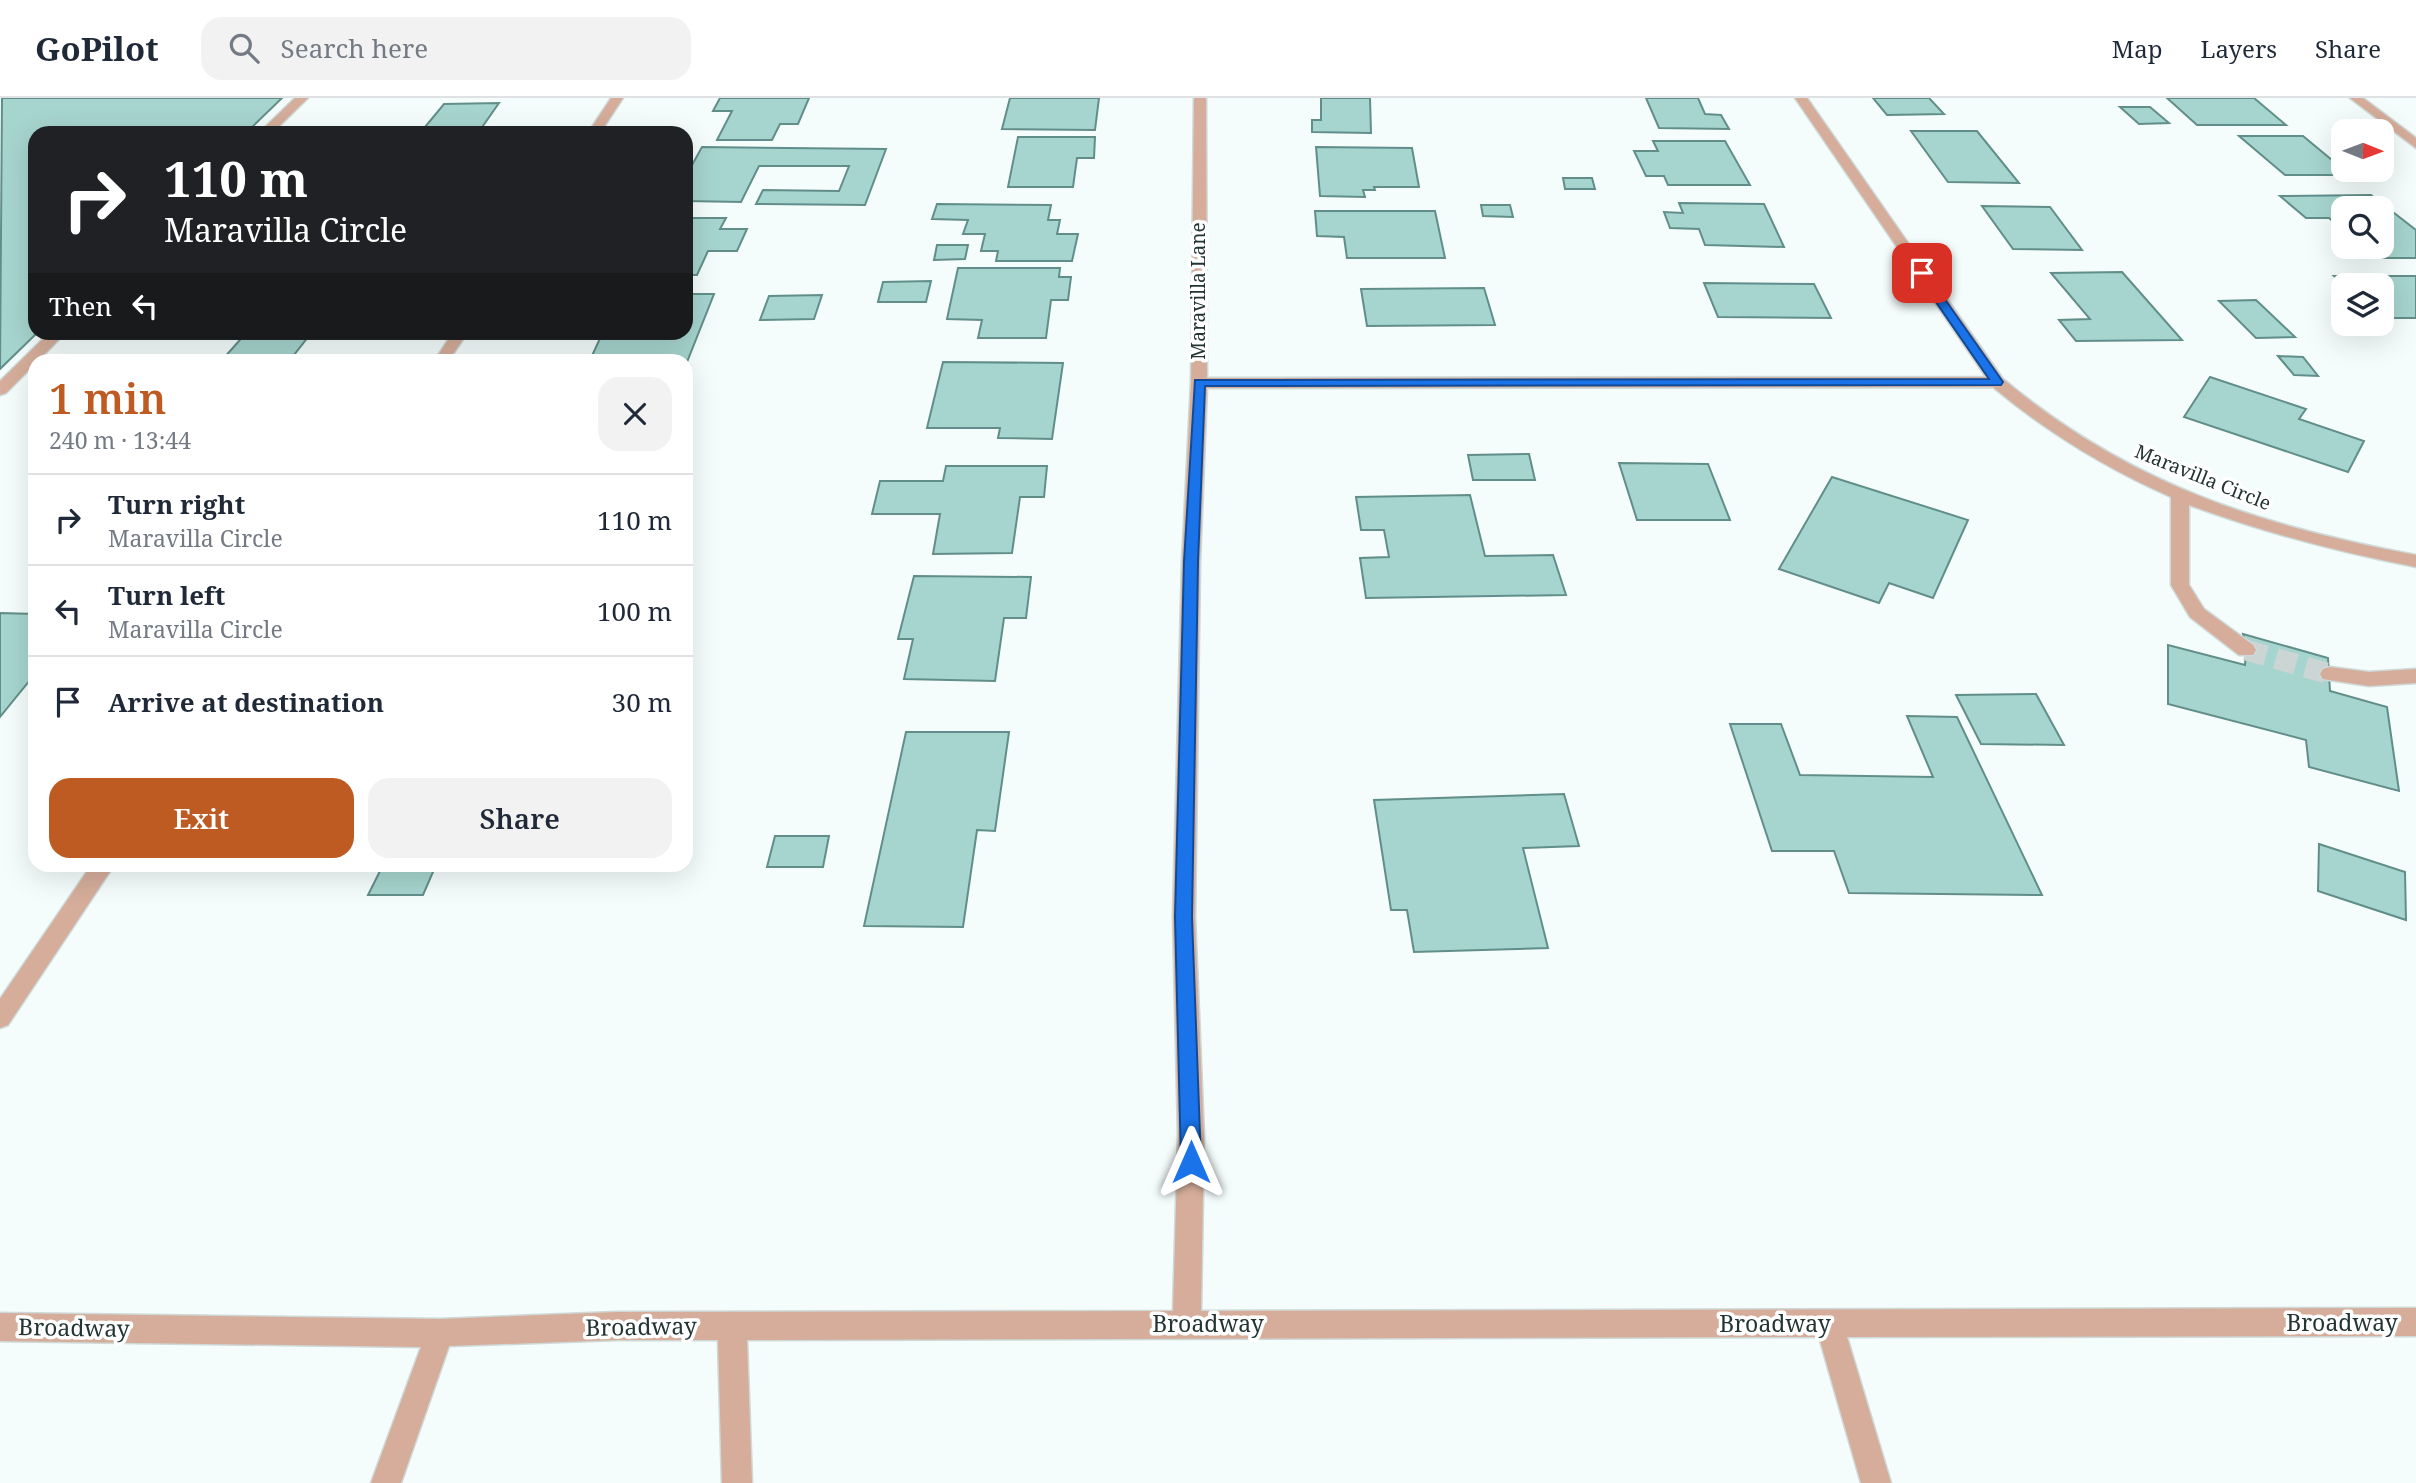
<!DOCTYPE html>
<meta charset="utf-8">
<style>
body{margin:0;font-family:"Noto Serif",serif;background:#f2f2f3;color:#1f2937;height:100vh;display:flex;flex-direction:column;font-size:26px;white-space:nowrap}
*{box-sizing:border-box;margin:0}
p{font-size:23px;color:#747a83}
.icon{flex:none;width:38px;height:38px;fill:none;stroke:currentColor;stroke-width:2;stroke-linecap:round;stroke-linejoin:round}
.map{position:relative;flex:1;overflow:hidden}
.sheet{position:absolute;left:28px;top:256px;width:665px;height:518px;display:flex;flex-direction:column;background:#fff;border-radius:21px;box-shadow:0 7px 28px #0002}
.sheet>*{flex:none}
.top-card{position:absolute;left:28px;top:28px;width:665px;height:214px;border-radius:21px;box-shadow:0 7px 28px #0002;background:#202124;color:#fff;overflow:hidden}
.needle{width:46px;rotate:91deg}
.fabs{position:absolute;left:2331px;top:21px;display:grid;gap:14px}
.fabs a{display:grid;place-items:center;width:63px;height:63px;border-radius:14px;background:#fff;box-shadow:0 7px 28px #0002;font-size:35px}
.pin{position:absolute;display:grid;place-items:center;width:60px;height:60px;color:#fff;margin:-30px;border-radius:14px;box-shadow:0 4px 10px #0006}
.me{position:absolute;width:77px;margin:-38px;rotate:0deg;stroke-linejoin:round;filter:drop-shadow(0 0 5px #0008)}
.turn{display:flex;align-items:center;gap:24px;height:147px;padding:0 21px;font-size:32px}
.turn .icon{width:91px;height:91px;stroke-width:2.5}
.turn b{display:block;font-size:49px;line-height:60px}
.then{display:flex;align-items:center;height:66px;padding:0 21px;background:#0003;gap:14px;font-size:26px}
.round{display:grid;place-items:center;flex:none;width:74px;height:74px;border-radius:21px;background:#f2f2f3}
.summary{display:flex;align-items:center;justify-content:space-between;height:119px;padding:0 21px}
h1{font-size:42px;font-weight:600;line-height:52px;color:#be5b22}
.action{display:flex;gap:14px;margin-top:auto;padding:14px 21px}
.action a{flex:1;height:80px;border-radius:21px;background:#be5b22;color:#fff;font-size:28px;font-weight:600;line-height:80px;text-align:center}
.action a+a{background:#f2f2f3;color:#1f2937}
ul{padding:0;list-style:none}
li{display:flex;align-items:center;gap:21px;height:91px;padding:0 21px;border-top:2px solid #e0e1e3}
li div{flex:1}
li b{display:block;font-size:26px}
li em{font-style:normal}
header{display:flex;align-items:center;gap:42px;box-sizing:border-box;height:98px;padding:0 35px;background:#fff;border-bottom:2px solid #e0e1e3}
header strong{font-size:33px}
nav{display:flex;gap:38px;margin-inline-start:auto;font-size:24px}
.search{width:490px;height:63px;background:#f2f2f3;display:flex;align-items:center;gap:18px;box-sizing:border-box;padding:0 24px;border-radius:21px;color:#747a83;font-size:26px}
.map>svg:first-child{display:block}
.building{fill:#a6d4ce;stroke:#628e89;stroke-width:2}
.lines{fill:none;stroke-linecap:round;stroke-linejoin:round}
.minor-tunnel{stroke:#cad5d4;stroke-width:21;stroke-dasharray:21 10;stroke-linecap:butt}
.minor-casing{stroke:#ced9d8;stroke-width:3}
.minor{fill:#d5ad9a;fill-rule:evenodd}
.route{fill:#1a73e8;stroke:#114b97;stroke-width:2}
.labels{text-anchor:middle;stroke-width:7;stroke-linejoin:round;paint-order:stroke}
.street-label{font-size:19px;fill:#233533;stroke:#fff}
.near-street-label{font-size:23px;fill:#233533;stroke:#fff}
</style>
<header>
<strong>GoPilot</strong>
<div class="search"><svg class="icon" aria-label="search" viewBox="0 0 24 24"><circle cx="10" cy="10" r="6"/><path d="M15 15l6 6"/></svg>Search here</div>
<nav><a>Map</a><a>Layers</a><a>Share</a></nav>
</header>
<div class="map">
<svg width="2416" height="1385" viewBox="0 0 2416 1385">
<rect width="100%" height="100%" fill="#f4fdfc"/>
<!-- building -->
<g class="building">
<path d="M 2,0 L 282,0 L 246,35 L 35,35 L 35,234 L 38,234 L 0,271 Z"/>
<path d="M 720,0 L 809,0 L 798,26 L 780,26 L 772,42 L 717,42 L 732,13 L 713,13 Z"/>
<path d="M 1010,0 L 1099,0 L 1095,32 L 1002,31 Z"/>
<path d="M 1321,0 L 1370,0 L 1371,35 L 1312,34 L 1312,22 L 1321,22 Z"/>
<path d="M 1646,0 L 1698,0 L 1705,16 L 1721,17 L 1729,31 L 1659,30 Z"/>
<path d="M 1873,0 L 1929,0 L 1944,16 L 1887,17 Z"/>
<path d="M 2167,0 L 2254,0 L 2286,27 L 2197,27 Z"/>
<path d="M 499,5 L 478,35 L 420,35 L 444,6 Z"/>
<path d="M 2120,9 L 2150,9 L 2169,25 L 2139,26 Z"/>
<path d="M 1911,33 L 1977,33 L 2019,85 L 1948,84 Z"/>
<path d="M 2239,38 L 2303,38 L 2350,77 L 2285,77 Z"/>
<path d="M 1018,39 L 1095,39 L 1094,60 L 1077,60 L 1073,89 L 1008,89 Z"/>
<path d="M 1653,43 L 1725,43 L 1750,87 L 1668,87 L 1664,78 L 1646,78 L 1634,53 L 1658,53 Z"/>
<path d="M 702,49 L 886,51 L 865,107 L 756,106 L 763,92 L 839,93 L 849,68 L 759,68 L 741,104 L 686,103 L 686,78 Z"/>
<path d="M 1316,49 L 1412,50 L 1419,89 L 1374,89 L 1375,92 L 1363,92 L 1365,99 L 1320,98 Z"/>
<path d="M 1563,80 L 1592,80 L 1595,91 L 1565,91 Z"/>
<path d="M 2371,97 L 2416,132 L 2416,160 L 2375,160 L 2362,149 L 2382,149 L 2382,110 L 2343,110 L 2343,132 L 2329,120 L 2306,120 L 2280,98 Z"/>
<path d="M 1679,105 L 1764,106 L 1784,149 L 1705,147 L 1699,131 L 1670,130 L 1664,114 L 1683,115 Z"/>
<path d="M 937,106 L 1051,107 L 1048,122 L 1060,122 L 1057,136 L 1078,136 L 1072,163 L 996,163 L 998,153 L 981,153 L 985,136 L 963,136 L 968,122 L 932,121 Z"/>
<path d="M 1481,107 L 1510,107 L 1513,119 L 1483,118 Z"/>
<path d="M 1982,108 L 2050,109 L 2082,152 L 2013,151 Z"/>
<path d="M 1315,113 L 1435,113 L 1445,160 L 1347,160 L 1344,139 L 1317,138 Z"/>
<path d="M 686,120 L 726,120 L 720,131 L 747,131 L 737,153 L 708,153 L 697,177 L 686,177 Z"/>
<path d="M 937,147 L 968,147 L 965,161 L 934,162 Z"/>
<path d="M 958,170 L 1060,170 L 1059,179 L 1071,179 L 1068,202 L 1051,202 L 1046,240 L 978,240 L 982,222 L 947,221 Z"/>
<path d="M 2122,174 L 2182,242 L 2076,243 L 2059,222 L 2090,221 L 2051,175 Z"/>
<path d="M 2334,178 L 2416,178 L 2416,220 L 2382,220 L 2382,187 L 2344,187 Z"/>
<path d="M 931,183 L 926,204 L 878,204 L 883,184 Z"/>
<path d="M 1704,185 L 1814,186 L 1831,220 L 1718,219 Z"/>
<path d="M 1484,190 L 1495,227 L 1367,228 L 1361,191 Z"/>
<path d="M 686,196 L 714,196 L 687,264 L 590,262 L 603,234 L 686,234 Z"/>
<path d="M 822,197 L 814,221 L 760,222 L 769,198 Z"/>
<path d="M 2256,202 L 2295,239 L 2256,240 L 2219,203 Z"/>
<path d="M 247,234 L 312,234 L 290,262 L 222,262 Z"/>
<path d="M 2278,258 L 2303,259 L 2318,278 L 2294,277 Z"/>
<path d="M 943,264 L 1063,265 L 1052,341 L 998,340 L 1000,330 L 927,330 Z"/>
<path d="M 2210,279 L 2306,311 L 2299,321 L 2364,343 L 2348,374 L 2184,319 Z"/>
<path d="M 1529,356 L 1535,382 L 1473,382 L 1468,357 Z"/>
<path d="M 1619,365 L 1708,366 L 1730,422 L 1637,422 Z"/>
<path d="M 946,368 L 1047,368 L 1044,399 L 1020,399 L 1012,455 L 933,456 L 940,416 L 872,416 L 880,383 L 943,383 Z"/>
<path d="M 1832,379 L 1968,422 L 1933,500 L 1889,485 L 1879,505 L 1779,471 Z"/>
<path d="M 1470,397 L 1485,458 L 1553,457 L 1566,497 L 1366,500 L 1360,460 L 1389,459 L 1384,432 L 1361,432 L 1356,399 Z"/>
<path d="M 914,478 L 1031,479 L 1026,520 L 1004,520 L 995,583 L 904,581 L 913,541 L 898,541 Z"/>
<path d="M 0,515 L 35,516 L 35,576 L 0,619 Z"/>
<path d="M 2243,536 L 2328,560 L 2330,593 L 2387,609 L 2399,693 L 2309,669 L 2306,642 L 2168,606 L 2168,547 L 2245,567 L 2246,552 Z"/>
<path d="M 2036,596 L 2064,647 L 1981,646 L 1956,597 Z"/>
<path d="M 1907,618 L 1957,619 L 2042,797 L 1849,795 L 1834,753 L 1772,753 L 1730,626 L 1781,626 L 1800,677 L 1933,679 Z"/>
<path d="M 906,634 L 1009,634 L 995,733 L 977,732 L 963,829 L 864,828 Z"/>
<path d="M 1564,696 L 1579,748 L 1523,750 L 1548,850 L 1414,854 L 1407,812 L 1391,812 L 1374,702 Z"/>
<path d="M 775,738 L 829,738 L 823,769 L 767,769 Z"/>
<path d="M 2319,746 L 2405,774 L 2406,822 L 2318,793 Z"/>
<path d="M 383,767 L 436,767 L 423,797 L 368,797 Z"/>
</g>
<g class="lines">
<!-- minor-tunnel -->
<path class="minor-tunnel" d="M 2246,552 L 2330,576"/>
<defs>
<g id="minor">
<path d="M 295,0 L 308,0 L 272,35 L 259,35 Z"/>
<path d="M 611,0 L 623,0 L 600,35 L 588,35 Z"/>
<path d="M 1194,0 L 1206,0 L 1207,280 L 1986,279 L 1795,0 L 1807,0 L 2003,281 C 2129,386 2257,427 2416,457 L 2416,469 C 2338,454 2263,434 2189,407 L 2189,487 L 2204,511 L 2253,547 L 2256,552 L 2253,557 L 2239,557 L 2190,519 L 2171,487 L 2171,399 C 2106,370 2048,335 1993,289 L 1207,290 L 1200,464 L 1195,819 L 1204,1037 L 1201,1213 L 2416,1210 L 2416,1238 L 1847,1239 L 1891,1385 L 1861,1385 L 1819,1239 L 747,1242 L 752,1385 L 722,1385 L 718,1242 L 617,1242 L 449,1248 L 401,1385 L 371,1385 L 421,1249 L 0,1243 L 0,1215 L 440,1221 L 617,1214 L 1173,1213 L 1178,1037 L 1173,819 L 1182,464 L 1191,285 Z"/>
<path d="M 2350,0 L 2363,0 L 2416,40 L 2416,50 Z"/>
<path d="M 50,234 L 66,234 L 39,262 L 35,262 L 35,266 L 6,295 L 0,297 L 0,283 Z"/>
<path d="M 453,234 L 468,234 L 449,262 L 435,262 Z"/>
<path d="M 2330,569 L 2369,574 L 2416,571 L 2416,585 L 2369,588 L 2323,581 L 2320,576 L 2323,571 Z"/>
<path d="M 92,766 L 115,766 L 8,927 L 0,930 L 0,901 Z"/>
</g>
</defs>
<!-- minor casing -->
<use href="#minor" class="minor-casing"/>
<!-- minor -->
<use href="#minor" class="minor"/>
</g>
<!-- route -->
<path class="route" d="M 1918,173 L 1925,173 L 2003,284 L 2001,287 L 1205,288 L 1198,464 L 1192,819 L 1201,1064 L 1198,1070 L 1191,1073 L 1184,1070 L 1181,1064 L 1175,819 L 1184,464 L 1195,282 L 1989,281 L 1916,175 Z"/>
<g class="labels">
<!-- street labels -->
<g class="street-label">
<text transform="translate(1198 193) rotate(-90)" y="7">Maravilla Lane</text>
<text transform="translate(2203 379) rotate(22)" y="7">Maravilla Circle</text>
</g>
<!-- near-street labels -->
<g class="near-street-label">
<text x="2342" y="1233">Broadway</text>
<text x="1208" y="1234">Broadway</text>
<text x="1775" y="1234">Broadway</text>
<text transform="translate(641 1229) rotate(-1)" y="8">Broadway</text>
<text transform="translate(74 1230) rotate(1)" y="8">Broadway</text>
</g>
</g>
</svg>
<div class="fabs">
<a><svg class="needle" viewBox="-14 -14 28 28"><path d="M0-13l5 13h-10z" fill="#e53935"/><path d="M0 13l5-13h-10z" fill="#747a83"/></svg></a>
<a><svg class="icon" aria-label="search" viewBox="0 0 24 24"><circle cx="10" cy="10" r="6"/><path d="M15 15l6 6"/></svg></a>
<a><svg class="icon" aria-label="layers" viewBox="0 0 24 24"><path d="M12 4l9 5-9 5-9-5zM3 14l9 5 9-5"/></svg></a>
</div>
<div class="pin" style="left:1922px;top:175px;background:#d93025"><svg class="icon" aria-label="arrive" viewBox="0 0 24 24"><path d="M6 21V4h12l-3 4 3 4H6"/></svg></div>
<svg class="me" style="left:1191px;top:1064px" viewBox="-20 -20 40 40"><path d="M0-17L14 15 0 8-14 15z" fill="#1a73e8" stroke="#fff" stroke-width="4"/></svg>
<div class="top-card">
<div class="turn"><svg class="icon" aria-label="right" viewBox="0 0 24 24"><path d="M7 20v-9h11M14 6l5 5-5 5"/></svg><div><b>110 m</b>Maravilla Circle</div></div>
<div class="then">Then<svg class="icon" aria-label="left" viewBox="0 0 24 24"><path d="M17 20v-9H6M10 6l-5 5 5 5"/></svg></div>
</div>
<section class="sheet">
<div class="summary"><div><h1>1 min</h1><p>240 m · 13:44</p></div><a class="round"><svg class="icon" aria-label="close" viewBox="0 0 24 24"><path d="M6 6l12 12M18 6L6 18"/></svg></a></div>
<ul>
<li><svg class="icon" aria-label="right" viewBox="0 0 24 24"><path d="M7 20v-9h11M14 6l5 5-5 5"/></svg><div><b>Turn right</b><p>Maravilla Circle</p></div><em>110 m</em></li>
<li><svg class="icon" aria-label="left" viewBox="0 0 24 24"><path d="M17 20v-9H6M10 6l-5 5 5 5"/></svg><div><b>Turn left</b><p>Maravilla Circle</p></div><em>100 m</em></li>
<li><svg class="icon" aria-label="arrive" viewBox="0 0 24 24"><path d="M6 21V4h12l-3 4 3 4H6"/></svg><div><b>Arrive at destination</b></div><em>30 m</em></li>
</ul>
<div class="action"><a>Exit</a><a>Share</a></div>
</section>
</div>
